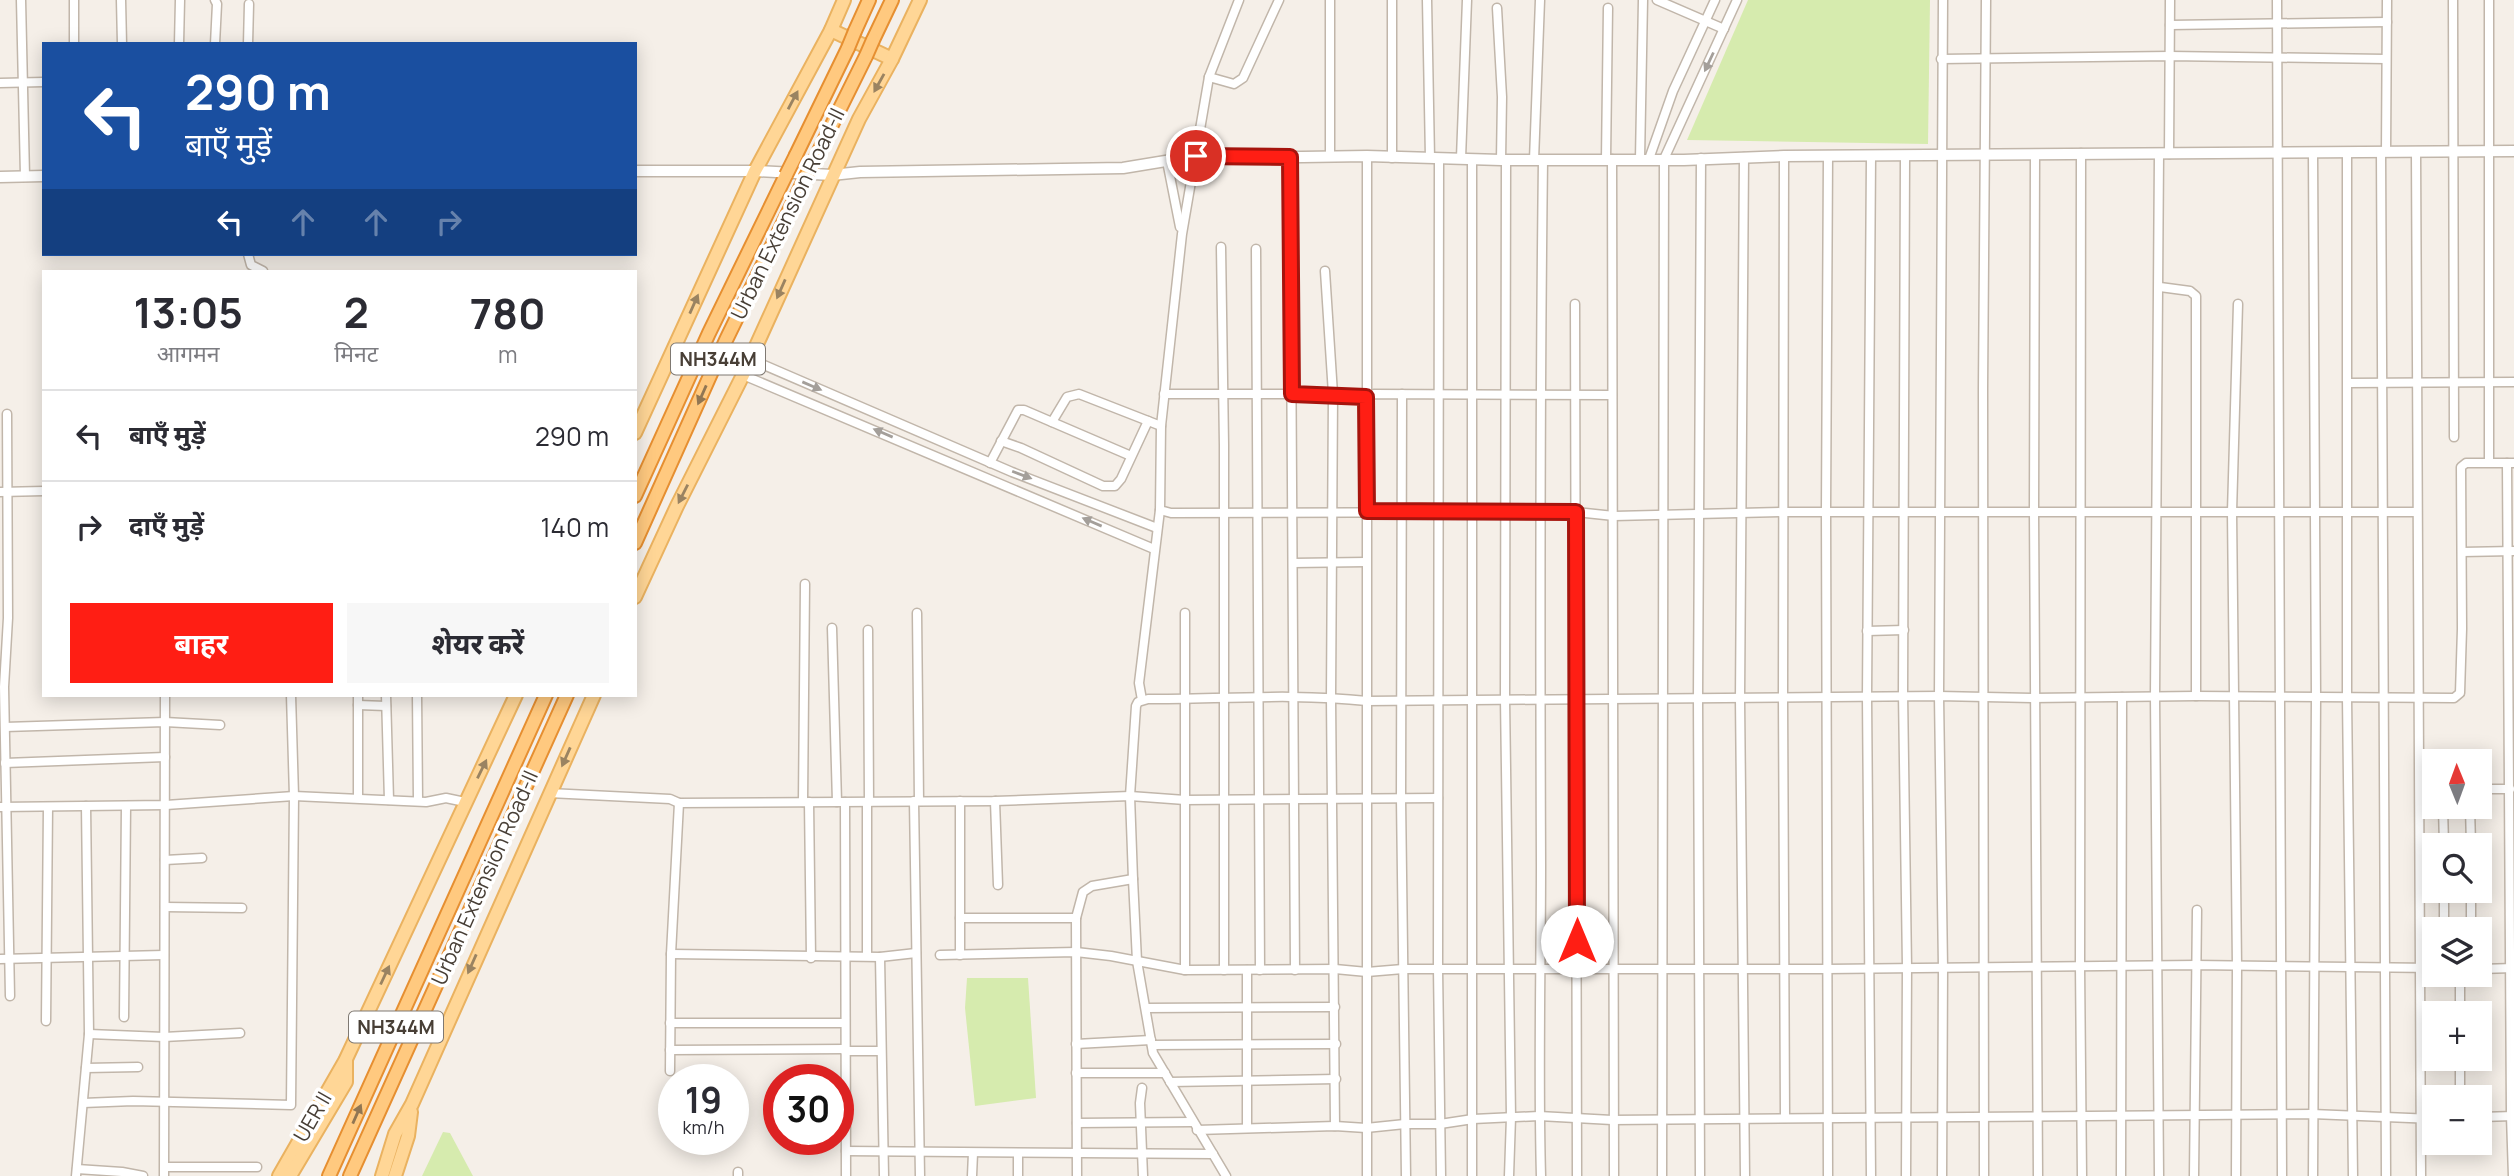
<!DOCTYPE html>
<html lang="hi">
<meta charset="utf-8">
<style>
body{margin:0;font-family:Manrope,"Noto Sans Devanagari",sans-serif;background:#f7f7f7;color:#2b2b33;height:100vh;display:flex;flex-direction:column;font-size:26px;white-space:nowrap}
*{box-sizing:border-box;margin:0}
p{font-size:23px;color:#7c7c81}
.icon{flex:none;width:38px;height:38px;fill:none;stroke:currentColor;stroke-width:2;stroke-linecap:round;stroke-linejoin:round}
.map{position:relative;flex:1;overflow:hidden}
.panel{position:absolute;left:42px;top:270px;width:595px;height:427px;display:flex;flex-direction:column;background:#fff;border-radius:0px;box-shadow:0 4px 18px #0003}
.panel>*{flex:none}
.top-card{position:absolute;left:42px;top:42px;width:595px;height:214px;border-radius:0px;box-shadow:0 4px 18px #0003;background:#1a4fa0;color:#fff;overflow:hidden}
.needle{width:46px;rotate:359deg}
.controls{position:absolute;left:2422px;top:749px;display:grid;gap:14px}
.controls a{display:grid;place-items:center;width:70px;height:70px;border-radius:0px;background:#fff;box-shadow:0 4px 18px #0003;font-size:35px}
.speed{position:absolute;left:658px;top:1064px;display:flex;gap:14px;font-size:35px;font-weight:700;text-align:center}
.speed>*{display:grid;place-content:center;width:91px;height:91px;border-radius:50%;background:#fff;box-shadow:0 4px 18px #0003;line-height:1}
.speed small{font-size:18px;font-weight:400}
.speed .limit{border:10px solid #d22;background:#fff;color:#111}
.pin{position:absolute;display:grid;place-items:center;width:60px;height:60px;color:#fff;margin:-30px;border:4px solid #fff;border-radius:50%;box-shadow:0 2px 7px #0007}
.me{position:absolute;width:77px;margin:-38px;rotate:0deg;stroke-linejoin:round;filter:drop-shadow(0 0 5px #0008)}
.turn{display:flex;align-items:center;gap:24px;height:147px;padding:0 28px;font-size:32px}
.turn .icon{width:91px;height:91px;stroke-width:2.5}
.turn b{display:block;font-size:49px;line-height:60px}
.lanes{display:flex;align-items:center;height:66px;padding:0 28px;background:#0003;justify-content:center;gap:35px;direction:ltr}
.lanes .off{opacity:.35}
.eta{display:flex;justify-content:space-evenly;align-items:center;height:119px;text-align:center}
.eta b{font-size:42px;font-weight:700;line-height:49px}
.primary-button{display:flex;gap:14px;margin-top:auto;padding:14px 28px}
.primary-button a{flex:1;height:80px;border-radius:0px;background:#ff1e14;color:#fff;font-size:28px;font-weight:700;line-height:80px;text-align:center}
.primary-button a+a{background:#f7f7f7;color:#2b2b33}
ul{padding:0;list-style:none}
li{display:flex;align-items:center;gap:21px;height:91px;padding:0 28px;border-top:2px solid #e1e1e2}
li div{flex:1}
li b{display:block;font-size:26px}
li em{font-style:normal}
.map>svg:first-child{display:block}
.green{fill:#d6ebae}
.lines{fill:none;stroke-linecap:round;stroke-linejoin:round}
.minor-casing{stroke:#c1b6aa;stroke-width:11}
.tertiary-casing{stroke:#c1b6aa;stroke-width:13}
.primary-casing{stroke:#eab260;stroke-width:16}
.trunk-casing{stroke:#e68f31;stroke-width:16}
.minor{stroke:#fff;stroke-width:8}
.tertiary{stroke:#fff;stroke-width:10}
.primary{stroke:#ffd696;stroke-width:12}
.trunk{stroke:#ffc97f;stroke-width:12}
.trunk-bridge-casing{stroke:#e68f31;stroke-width:16;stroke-linecap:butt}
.trunk-bridge{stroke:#ffc97f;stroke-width:12}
.oneway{fill:#a49f9a}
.oneway2{fill:#9a8361}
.oneway3{fill:#917653}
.route-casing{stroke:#a6140d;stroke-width:18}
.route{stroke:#ff1e14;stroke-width:12}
.labels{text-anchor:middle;stroke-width:7;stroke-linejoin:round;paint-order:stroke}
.shield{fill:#fff;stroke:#7f7972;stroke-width:2}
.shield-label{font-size:19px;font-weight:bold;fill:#483f36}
.street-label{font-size:21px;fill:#483f36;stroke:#fff}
</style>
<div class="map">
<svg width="2514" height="1176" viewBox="0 0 2514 1176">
<rect width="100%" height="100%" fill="#f5efe8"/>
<!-- green -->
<g class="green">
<path d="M 1748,0 L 1930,0 L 1928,144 L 1687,140 Z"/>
<path d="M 967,978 L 1028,978 L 1036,1098 L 975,1106 L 965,1008 Z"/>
<path d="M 443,1132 L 450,1133 L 473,1176 L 422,1176 Z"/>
</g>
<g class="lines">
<defs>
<g id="minor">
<path d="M 21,0 L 25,176"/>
<path d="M 74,0 L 74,44"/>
<path d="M 121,0 L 122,44"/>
<path d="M 215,0 L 217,4 L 215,44"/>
<path d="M 1279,0 L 1243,78 L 1234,84 L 1209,77 L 1182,234 L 1161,426 L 1160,510 L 1171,513 L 1576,512 L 1614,516 L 1785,512 L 2416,512"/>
<path d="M 1330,0 L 1330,157"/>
<path d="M 1427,0 L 1430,158"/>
<path d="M 1657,0 L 1724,29"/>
<path d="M 2277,0 L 2282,1176"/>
<path d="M 2453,0 L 2454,437"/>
<path d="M 2489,0 L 2489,462"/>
<path d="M 1497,8 L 1502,97 L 1501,160"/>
<path d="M 2170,25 L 2387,22"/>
<path d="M 179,44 L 180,0"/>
<path d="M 248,44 L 249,4"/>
<path d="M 1941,59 L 2170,56 L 2386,59"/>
<path d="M 1209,77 L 1239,0"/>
<path d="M 0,83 L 44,82"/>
<path d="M 2347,152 L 2347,698 L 2353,1176"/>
<path d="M 2381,152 L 2386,1176"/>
<path d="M 2386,152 L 2387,0"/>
<path d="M 2416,152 L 2421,1176"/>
<path d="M 2081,153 L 2080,966 L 2082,1176"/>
<path d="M 2035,154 L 2034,512 L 2038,1176"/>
<path d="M 2169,154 L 2170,0"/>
<path d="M 1784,156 L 1783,698 L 1785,1118"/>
<path d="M 1290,157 L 1295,970"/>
<path d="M 1744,157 L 1740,699 L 1745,1176"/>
<path d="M 1905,157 L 1903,693 L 1907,967 L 1906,1176"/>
<path d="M 1392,158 L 1392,0"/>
<path d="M 1439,158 L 1438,969 L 1441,1176"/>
<path d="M 1461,158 L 1467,0"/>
<path d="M 1472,159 L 1472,1176"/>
<path d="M 1606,159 L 1608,8"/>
<path d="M 1612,159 L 1614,1176"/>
<path d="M 1640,159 L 1643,0"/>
<path d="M 1649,159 L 1673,91 L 1715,0"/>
<path d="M 1506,160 L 1505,699 L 1511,1117 L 1509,1176"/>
<path d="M 1534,160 L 1540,0"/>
<path d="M 1167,161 L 1180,227"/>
<path d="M 1221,247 L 1224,445 L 1224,970"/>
<path d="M 1256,249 L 1260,970"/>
<path d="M 248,254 L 251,265 L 263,271"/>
<path d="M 1325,271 L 1333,394 L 1331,698 L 1335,1126"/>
<path d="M 2160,287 L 2190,291 L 2196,296 L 2196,696"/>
<path d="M 1575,304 L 1577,1176"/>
<path d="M 750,359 L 1012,472 L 1157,528"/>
<path d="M 743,375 L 1154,549"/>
<path d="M 2348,383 L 2514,382"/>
<path d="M 1164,394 L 1333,394 L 1366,397 L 1374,394 L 1612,395"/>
<path d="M 1402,394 L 1401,799 L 1406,1176"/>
<path d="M 7,414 L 8,618 L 4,687 L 10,996"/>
<path d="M 1052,422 L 1067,397 L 1079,394 L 1161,426"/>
<path d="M 1001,441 L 1021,448 L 1103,486 L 1115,486 L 1121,479 L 1148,421"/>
<path d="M 990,463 L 1018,410 L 1024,410 L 1131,456"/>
<path d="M 2507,463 L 2511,1116 L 2513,1176"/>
<path d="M 0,492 L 44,491"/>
<path d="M 2462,552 L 2514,551"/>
<path d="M 1293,563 L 1366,562"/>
<path d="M 917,613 L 919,801"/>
<path d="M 1185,613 L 1185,970"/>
<path d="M 832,628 L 837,802"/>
<path d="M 868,630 L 869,802"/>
<path d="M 1867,631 L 1904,630"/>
<path d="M 386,695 L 389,800"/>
<path d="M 417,695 L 418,800"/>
<path d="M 1142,700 L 1139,683 L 1160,510"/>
<path d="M 358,705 L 386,706"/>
<path d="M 5,727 L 165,722 L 220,725"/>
<path d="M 5,763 L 165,757"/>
<path d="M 2480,789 L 2510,789"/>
<path d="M 549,793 L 670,799 L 679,803 L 995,801 L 1130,796 L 1185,800 L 1438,798"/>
<path d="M 358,797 L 358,695"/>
<path d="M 914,801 L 920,1176"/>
<path d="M 960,801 L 960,918 L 1076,918 L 1077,1176"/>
<path d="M 995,801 L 998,885"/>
<path d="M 803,802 L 805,584"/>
<path d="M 809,802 L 811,958"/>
<path d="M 845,802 L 846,1176"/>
<path d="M 867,802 L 867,956"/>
<path d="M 0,807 L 166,805 L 294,796 L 426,802 L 446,798 L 465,802"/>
<path d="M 2443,807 L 2444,845"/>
<path d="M 2470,807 L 2471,845"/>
<path d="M 165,860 L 202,858"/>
<path d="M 2444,891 L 2444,929"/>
<path d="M 2471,891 L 2471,929"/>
<path d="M 165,907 L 242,908"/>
<path d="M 1076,918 L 1083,892 L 1092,886 L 1133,879"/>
<path d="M 671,954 L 880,957 L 916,953"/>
<path d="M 940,955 L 1076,952 L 1111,956 L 1185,970 L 1335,969 L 1367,972 L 1403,969 L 1827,969 L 2196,965 L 2434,968"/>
<path d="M 960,955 L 960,918"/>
<path d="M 880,957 L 884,1176"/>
<path d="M 0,959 L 164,955"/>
<path d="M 2480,969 L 2514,968"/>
<path d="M 1146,1008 L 1335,1007"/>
<path d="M 2460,1013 L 2460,975"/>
<path d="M 124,1017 L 126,806"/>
<path d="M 46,1021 L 48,807"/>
<path d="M 670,1023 L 845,1023"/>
<path d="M 89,1034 L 164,1037 L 240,1033"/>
<path d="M 1076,1044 L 1151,1040"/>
<path d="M 1152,1045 L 1336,1044"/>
<path d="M 670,1050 L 845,1049"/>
<path d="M 845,1051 L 881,1051"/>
<path d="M 86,1068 L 138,1067"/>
<path d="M 670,1071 L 671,954 L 679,803"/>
<path d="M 1076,1073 L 1165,1073"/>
<path d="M 1170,1082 L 1336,1079"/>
<path d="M 1142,1088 L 1140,1103 L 1143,1176"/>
<path d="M 2460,1097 L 2460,1059"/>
<path d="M 83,1103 L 133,1101 L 291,1105 L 294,796 L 291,695"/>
<path d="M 2480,1117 L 2514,1116"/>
<path d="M 1077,1123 L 1192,1122"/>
<path d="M 1247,1128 L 1247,970"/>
<path d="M 1197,1130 L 1335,1126 L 1366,1128 L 1405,1124 L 1440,1124 L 1473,1119 L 1539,1116 L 1612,1120 L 2312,1114 L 2434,1119"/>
<path d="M 846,1151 L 1213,1154"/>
<path d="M 1018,1153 L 1018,1176"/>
<path d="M 165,1167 L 257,1167"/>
<path d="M 77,1169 L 122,1172 L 143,1176"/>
<path d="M 738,1172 L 738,1176"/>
<path d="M 76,1176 L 89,1034 L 86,806"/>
<path d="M 164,1176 L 165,695"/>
<path d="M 972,1176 L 973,1153"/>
<path d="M 1226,1176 L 1153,1053 L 1137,961 L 1133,879 L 1130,796 L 1136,706 L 1138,702 L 1148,699 C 1221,699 1295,693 1367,701 L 1939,696 L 2032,698 L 2196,696 L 2454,698 L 2460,693 L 2462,629 L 2461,467 L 2466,463 L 2514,463"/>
<path d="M 1367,1176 L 1367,156"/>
<path d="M 1541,1176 C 1538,1072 1541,968 1541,864 C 1540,629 1540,395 1543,160"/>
<path d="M 1662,1176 L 1664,159 L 1737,0"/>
<path d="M 1700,1176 L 1698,698 L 1701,158"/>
<path d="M 1828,1176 L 1826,512 L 1828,156"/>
<path d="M 1871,1176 L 1867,697 L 1871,157"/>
<path d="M 1942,1176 L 1943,968 L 1939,696 L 1943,0"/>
<path d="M 1984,1176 L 1983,389 L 1986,0"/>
<path d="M 2121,1176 L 2122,697"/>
<path d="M 2159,1176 L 2155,696 L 2159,154"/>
<path d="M 2194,1176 L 2197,910"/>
<path d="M 2236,1176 L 2237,967 L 2232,512 L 2238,304"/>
<path d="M 2313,1176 L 2316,698 L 2313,153"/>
</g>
<g id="tertiary">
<path d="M 635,171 L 755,171 L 832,175 L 860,172 L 1123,168 L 1196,156 L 1233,158 L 1367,156 L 1501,160 L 1684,160 L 1784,156 L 2514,151"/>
<path d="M 0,177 L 44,176"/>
</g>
<g id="primary">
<path d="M 831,30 L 892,59"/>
<path d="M 635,433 L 755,171 L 831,30 L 844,0"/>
<path d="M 635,597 L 677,506 L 743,375 L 859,119 L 892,59 L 920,0"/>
<path d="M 279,1176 L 345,1061"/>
<path d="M 290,1176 L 346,1082 L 346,1059 L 516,695"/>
<path d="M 382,1176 L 395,1134 L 412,1104 L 594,695"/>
<path d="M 395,1176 L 408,1136 L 411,1112"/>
</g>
<g id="trunk">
<path d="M 855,31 L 869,0"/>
<path d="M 873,40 L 892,0"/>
<path d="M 796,155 L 848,48"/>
<path d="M 814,161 L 866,56"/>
<path d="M 635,496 L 709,333 L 786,175"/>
<path d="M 635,543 L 726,340 L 805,178"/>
<path d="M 329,1176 L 546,695"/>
<path d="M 350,1176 L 567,695"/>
</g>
</defs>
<!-- minor casing -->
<use href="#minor" class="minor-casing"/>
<!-- tertiary casing -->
<use href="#tertiary" class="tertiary-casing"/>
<!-- primary casing -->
<use href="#primary" class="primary-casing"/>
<!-- trunk casing -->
<use href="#trunk" class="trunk-casing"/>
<!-- minor -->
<use href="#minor" class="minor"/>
<!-- tertiary -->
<use href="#tertiary" class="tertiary"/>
<!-- primary -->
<use href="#primary" class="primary"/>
<!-- trunk -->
<use href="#trunk" class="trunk"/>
<defs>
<g id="trunk-bridge">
<path d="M 848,48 L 855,31"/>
<path d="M 866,56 L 873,40"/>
<path d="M 786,175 L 796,155"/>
<path d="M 805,178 L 814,161"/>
</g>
</defs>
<!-- trunk-bridge casing -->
<use href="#trunk-bridge" class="trunk-bridge-casing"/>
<!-- trunk-bridge -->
<use href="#trunk-bridge" class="trunk-bridge"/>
</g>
<!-- one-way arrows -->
<defs><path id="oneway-solid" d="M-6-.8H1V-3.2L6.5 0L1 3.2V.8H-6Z" transform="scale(1.75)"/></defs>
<g class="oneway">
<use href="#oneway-solid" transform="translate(1709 62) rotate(115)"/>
<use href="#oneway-solid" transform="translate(812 386) rotate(23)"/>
<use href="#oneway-solid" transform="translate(883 433) rotate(-157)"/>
<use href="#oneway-solid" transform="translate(1022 475) rotate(21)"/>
<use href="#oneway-solid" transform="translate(1092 522) rotate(-157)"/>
</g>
<g class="oneway2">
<use href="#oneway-solid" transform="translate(879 83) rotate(119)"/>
<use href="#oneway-solid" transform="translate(793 100) rotate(-62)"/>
<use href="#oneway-solid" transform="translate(781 289) rotate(114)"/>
<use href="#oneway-solid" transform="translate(694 304) rotate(-66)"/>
<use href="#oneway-solid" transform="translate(683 494) rotate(117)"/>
<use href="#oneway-solid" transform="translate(566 757) rotate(114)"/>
<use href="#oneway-solid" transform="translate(482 769) rotate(-64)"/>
<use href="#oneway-solid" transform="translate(472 964) rotate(114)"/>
<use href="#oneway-solid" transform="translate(385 975) rotate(-65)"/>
</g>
<g class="oneway3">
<use href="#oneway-solid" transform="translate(702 395) rotate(114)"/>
<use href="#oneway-solid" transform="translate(357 1114) rotate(-66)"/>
</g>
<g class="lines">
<defs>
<path id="route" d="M 1196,156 L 1290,157 L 1292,394 L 1366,397 L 1367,511 L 1576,512 L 1577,941"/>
</defs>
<!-- route casing -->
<use href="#route" class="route-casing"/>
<!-- route -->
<use href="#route" class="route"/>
</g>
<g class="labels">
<!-- shield labels -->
<g class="shield">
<rect x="671" y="343.5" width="94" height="31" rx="5"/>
<rect x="349" y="1011.5" width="94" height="31" rx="5"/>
</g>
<g class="shield-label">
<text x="718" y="366">NH344M</text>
<text x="396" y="1034">NH344M</text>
</g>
<!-- street labels -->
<g class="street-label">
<text transform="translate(788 214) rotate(-64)" y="7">Urban Extension Road-II</text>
<text transform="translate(485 878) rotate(-66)" y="7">Urban Extension Road-II</text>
<text transform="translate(313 1117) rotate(-60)" y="7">UER II</text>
</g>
</g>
</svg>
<div class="controls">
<a><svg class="needle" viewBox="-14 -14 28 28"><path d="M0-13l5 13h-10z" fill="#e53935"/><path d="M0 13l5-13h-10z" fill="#7c7c81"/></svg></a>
<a><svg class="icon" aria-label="search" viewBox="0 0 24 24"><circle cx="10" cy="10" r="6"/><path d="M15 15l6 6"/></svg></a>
<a><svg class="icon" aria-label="layers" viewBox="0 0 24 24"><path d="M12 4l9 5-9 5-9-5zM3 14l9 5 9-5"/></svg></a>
<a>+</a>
<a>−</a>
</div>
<div class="speed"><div>19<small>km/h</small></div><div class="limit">30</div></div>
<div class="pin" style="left:1196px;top:156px;background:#d93025"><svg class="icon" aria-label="arrive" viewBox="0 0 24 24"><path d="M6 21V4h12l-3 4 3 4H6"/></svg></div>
<svg class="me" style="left:1577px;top:941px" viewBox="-20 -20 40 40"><circle r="19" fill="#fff"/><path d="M0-13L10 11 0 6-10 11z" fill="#ff1e14"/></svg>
<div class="top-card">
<div class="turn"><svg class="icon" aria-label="left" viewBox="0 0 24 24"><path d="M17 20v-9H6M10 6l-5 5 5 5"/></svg><div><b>290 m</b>बाएँ मुड़ें</div></div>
<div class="lanes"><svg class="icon" aria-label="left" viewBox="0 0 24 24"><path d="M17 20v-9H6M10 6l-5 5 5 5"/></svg><svg class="icon off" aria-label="ahead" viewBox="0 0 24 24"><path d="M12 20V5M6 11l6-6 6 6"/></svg><svg class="icon off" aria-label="ahead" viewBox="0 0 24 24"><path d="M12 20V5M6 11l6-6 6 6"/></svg><svg class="icon off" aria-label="right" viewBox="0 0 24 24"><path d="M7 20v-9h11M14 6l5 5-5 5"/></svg></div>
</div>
<section class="panel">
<div class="eta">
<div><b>13:05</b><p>आगमन</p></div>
<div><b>2</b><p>मिनट</p></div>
<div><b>780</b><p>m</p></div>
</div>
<ul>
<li><svg class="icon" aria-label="left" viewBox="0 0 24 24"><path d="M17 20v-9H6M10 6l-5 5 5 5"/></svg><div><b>बाएँ मुड़ें</b></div><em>290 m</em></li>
<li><svg class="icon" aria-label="right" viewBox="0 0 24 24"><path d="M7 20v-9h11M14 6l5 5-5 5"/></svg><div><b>दाएँ मुड़ें</b></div><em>140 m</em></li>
</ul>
<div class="primary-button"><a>बाहर</a><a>शेयर करें</a></div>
</section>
</div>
